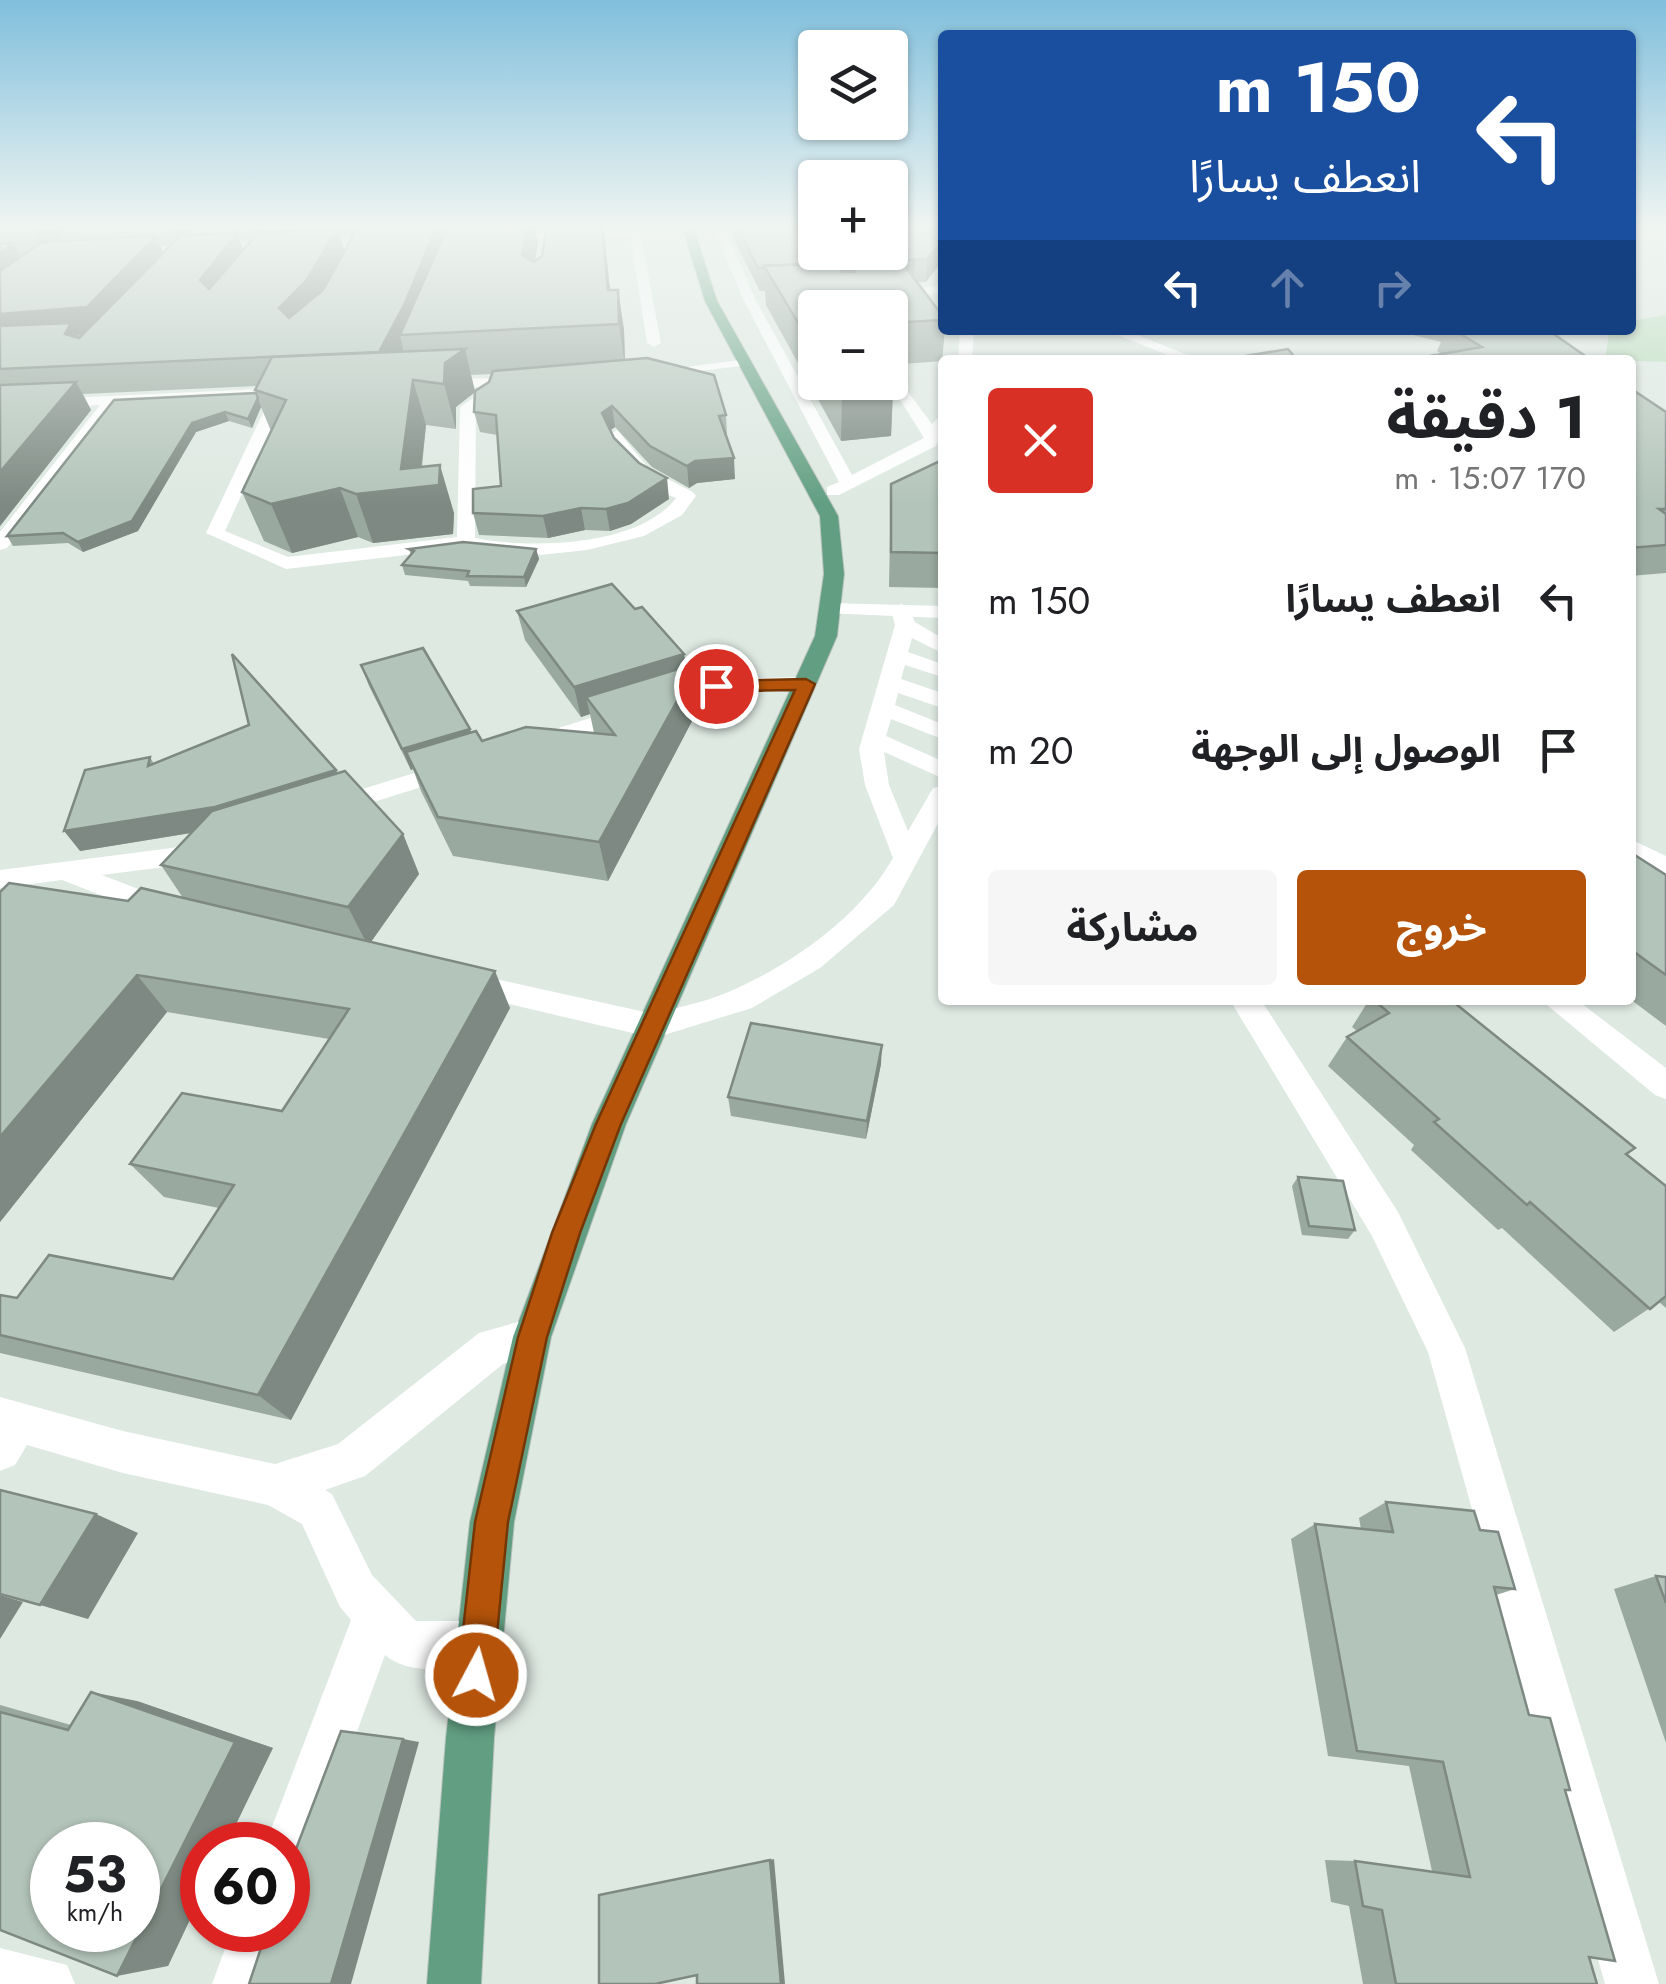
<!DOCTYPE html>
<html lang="ar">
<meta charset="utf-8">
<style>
body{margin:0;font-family:Jost,"Noto Sans Arabic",sans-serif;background:#f6f6f6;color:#202124;direction:rtl;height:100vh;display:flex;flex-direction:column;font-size:38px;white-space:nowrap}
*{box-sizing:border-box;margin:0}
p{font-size:32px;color:#757577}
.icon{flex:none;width:55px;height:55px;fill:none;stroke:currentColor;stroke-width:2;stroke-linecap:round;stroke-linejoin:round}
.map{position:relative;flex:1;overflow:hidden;direction:ltr}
.details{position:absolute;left:938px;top:355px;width:698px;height:650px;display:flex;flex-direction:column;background:#fff;border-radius:10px;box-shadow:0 2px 8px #0004;direction:rtl}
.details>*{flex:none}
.top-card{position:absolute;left:938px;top:30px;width:698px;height:305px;border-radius:10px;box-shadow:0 2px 8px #0004;direction:rtl;background:#1a4fa0;color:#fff;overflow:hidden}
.tools{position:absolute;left:798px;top:30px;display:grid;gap:20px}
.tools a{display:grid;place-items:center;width:110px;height:110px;border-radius:10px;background:#fff;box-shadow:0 2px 8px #0004;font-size:50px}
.speed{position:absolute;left:30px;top:1822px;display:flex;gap:20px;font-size:50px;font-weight:700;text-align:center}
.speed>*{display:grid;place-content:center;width:130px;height:130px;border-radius:50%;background:#fff;box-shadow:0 2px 8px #0004;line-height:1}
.speed small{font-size:25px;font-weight:400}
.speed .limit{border:15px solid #d22;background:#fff;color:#111}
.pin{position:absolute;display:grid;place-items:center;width:85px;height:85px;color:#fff;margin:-42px;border:5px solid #fff;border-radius:50%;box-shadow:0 2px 10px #0007}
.me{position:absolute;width:110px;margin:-55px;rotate:6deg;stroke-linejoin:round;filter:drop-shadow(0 0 8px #0008)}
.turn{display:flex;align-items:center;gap:35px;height:210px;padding:0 50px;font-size:45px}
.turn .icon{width:130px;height:130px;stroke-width:2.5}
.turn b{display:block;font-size:70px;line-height:85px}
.lanes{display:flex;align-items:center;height:95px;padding:0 50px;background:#0003;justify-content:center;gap:50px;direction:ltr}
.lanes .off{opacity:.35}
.round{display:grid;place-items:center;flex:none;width:105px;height:105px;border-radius:10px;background:#f6f6f6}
.headline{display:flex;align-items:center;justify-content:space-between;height:170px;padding:0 50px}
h1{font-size:60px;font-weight:700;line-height:75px}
.cta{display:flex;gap:20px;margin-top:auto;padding:20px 50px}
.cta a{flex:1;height:115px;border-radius:10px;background:#b45309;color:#fff;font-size:40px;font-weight:700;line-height:115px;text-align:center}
.cta a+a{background:#f6f6f6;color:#202124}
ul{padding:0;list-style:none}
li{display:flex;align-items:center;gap:30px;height:150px;padding:0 50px}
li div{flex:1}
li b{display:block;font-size:38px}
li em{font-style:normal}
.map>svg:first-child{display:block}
.green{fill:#b6dbb8}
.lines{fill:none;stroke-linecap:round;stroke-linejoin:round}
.primary-casing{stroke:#bcc3c0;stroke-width:2}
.service{fill:#fff;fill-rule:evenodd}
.minor{fill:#fff;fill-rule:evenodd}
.primary{fill:#629f82;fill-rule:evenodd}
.wall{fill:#9aa9a0;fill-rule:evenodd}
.shaded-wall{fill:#7d8982}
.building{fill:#b3c4ba;stroke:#7d8982;stroke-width:2.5;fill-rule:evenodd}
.route{fill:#b45309;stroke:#753606;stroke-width:2.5}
</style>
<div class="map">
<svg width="1666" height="1984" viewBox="0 0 1666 1984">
<rect width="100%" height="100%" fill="#dee9e2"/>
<!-- green -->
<path class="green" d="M 1666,315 L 1666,362 L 1605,360 L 1609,333 L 1630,330 L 1630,321 Z"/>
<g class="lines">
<defs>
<path id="primary" d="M 682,226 L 693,226 L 717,301 L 838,516 L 844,574 L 837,636 L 626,1124 L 551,1337 L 514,1522 L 494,1738 L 481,1984 L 427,1984 L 446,1738 L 470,1522 L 513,1337 L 592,1124 L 815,636 L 824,574 L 820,516 L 705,301 Z"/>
</defs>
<!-- primary casing -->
<use href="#primary" class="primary-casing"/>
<!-- service -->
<path class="service" d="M 901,604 L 908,606 L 915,622 L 942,638 L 942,653 L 912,638 L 908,652 L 942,664 L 942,677 L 905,665 L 901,679 L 942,693 L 942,708 L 898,693 L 895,705 L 942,724 L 942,739 L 891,719 L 886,736 L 942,761 L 942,778 L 884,752 L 889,785 L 908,831 L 933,788 L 942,786 L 942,816 L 894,905 L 820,968 L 752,1008 L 654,1038 L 643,1035 L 639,1026 L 643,1017 C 672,1008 705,1003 733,990 C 794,963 860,916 893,858 L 865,785 L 859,749 L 895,625 L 891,610 Z"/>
<!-- minor -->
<g class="minor">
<path d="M 639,226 L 661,343 L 654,347 L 647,343 L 630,235 L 491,238 Z"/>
<path d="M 713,226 L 724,226 L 755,299 L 852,475 L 924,438 L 889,382 L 890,368 L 932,424 L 942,414 L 942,434 L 936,446 L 839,495 L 827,495 L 827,487 L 839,482 L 743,299 Z"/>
<path d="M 942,285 L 942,293 L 886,296 L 880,292 Z"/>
<path d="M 960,330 L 974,330 L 972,360 L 958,360 Z"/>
<path d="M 1105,330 L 1125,330 L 1200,360 L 1180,360 Z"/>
<path d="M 747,359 L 742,366 L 647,377 L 640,373 Z"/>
<path d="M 526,377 L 531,378 L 531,384 L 494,386 L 492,399 L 476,409 L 475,538 C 530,549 639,547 676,498 C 645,487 622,466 609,435 L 617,430 L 650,470 L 693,492 L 696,496 L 682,515 L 644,536 L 587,550 L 540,555 L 466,548 L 286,569 L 206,533 L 271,396 L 117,404 L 7,548 L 0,550 L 0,532 L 100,405 L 0,411 L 0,401 L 302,387 L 302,393 L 287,395 L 225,531 L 288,557 L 457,537 L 460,407 L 479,394 L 479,387 L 432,388 L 425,384 L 432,380 Z"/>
<path d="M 830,603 L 942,606 L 942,618 L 823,613 L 823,605 Z"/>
<path d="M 806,677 L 817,684 L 814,689 L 718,693 L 542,748 L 534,750 L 522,743 L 526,738 L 716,679 Z"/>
<path d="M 457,760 L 469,768 L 466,773 L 329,816 L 316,808 L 320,802 Z"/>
<path d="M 204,839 L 217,848 L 213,854 L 172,866 L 102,875 L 177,904 L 181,911 L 167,921 L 62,880 L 0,888 L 0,870 L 172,848 Z"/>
<path d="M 1630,839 L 1666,856 L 1666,877 L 1630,860 Z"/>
<path d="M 464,972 L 654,1014 L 665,1017 L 669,1026 L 665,1035 L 654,1038 L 453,991 L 449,983 L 453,975 Z"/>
<path d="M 1230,1000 L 1261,1000 L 1398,1212 L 1465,1348 L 1659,1984 L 1605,1984 L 1428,1352 L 1372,1236 Z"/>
<path d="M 1541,1000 L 1577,1000 L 1666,1068 L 1666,1099 L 1655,1095 Z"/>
<path d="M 532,1318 L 546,1324 L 551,1337 L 546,1350 L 503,1364 L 365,1476 L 325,1490 L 332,1494 L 372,1575 L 416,1621 L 478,1621 L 494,1628 L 501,1644 L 494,1660 C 467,1672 408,1676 385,1655 L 306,1871 L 288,1879 L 288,1845 L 265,1845 L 351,1620 L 340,1607 L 302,1524 L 268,1505 L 123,1473 L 27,1445 L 15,1465 L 0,1471 L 0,1397 L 123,1431 L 275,1464 L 338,1444 L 479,1333 Z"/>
<path d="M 232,1930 L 286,1930 L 266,1984 L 212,1984 Z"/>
<path d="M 0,1948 L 67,1965 L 75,1984 L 0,1984 Z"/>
</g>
<!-- primary -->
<use href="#primary" class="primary"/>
</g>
<!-- wall -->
<g class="wall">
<path d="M 0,226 L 270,226 L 265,232 L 275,231 L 273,226 L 541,226 L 540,228 L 535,229 L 538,243 L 535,262 L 542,256 L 547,226 L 603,226 L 610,290 L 618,290 L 624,330 L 625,360 L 726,415 L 727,436 L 726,436 L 735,479 L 697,483 L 689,488 L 652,467 L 615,427 L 611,430 L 614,438 L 669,499 L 631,524 L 610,531 L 585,530 L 548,538 L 479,535 L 473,513 L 501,486 L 497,435 L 480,432 L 474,412 L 475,392 L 456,407 L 456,429 L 426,425 L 422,467 L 454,513 L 453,534 L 373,543 L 358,537 L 292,553 L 264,541 L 242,492 L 271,431 L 261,407 L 252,428 L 229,421 L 196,432 L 138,531 L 83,552 L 68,543 L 13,546 L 7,536 L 256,393 L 255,390 L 257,386 L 83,394 L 91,410 L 0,526 ZM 196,228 L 199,235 L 189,235 ZM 353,237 L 344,252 L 340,238 ZM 240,242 L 251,242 L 243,251 ZM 160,246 L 170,246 L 163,253 ZM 492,374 L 489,382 L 475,391 L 471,375 Z"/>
<path d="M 733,226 L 815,226 L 815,252 L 826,263 L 835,264 L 830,252 L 890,252 L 914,228 L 942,226 L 942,250 L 940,250 L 939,265 L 926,282 L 917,282 L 942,315 L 942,330 L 945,330 L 942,361 L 890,365 L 890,308 L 815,308 L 815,382 L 887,382 L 893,390 L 891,436 L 841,441 L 766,305 L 765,291 L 760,291 L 733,238 Z"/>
<path d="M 1168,330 L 1196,330 L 1184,335 Z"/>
<path d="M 1406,330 L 1548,330 L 1591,360 L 1442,354 L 1437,351 L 1441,342 L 1413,335 Z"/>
<path d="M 1630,388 L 1666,412 L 1666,573 L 1630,576 Z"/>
<path d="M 942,460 L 942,588 L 889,587 L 891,484 Z"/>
<path d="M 409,549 L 536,549 L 539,559 L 526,587 L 470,586 L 468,581 L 405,575 L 402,565 L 411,555 Z"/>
<path d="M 635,609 L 684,654 L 686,667 L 702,702 L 608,881 L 453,856 L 421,791 L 413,769 L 411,770 L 369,686 L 361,665 L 471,732 L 482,741 L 594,733 L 590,714 L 581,717 L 525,640 L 517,611 Z"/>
<path d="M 150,757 L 154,764 L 338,773 L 403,834 L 419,874 L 371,942 L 510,1008 L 291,1420 L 0,1353 L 0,1295 L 17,1298 L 173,1279 L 219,1208 L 164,1197 L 130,1164 L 282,1111 L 329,1039 L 167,1012 L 0,1222 L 128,901 L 183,898 L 161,865 L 191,833 L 80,851 Z"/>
<path d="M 1630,852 L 1666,875 L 1666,1026 L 1630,999 Z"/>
<path d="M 1369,1000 L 1451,1000 L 1635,1148 L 1627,1155 L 1666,1186 L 1666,1308 L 1659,1302 L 1614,1332 L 1502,1228 L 1498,1230 L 1411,1150 L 1414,1145 L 1328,1066 L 1347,1037 L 1357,1031 L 1352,1027 Z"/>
<path d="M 881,1064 L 866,1139 L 731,1116 L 728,1097 Z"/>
<path d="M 1298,1177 L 1355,1230 L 1348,1239 L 1302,1235 L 1292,1186 Z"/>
<path d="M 1386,1502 L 1480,1530 L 1515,1589 L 1496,1595 L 1529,1715 L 1570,1790 L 1565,1791 L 1589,1957 L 1597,1984 L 1363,1984 L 1349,1906 L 1331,1902 L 1325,1860 L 1355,1861 L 1432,1871 L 1409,1766 L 1328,1756 L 1291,1539 L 1315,1524 L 1361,1529 L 1359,1518 Z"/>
<path d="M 1656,1576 L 1666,1577 L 1666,1743 L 1614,1589 Z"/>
<path d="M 137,1701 L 273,1748 L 202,1845 L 202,1894 L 168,1966 L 0,1930 L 0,1705 L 71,1725 Z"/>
</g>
<!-- shaded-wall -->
<g class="shaded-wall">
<path d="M 35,226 L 76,226 L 60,227 L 64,236 L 45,251 L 33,228 Z"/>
<path d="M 171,226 L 196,226 L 196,228 L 179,245 Z"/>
<path d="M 252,226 L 270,226 L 257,241 Z"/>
<path d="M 350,226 L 361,226 L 353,237 Z"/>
<path d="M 437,226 L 438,226 L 444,247 L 400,335 L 403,348 L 388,379 L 379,352 Z"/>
<path d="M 527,226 L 534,226 L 538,243 L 529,293 L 522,255 Z"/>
<path d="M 602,226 L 605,240 L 614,331 L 608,290 Z"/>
<path d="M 815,226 L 815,247 L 809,232 Z"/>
<path d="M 337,229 L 345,252 L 315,307 L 288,334 L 279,308 Z"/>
<path d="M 237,233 L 245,256 L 210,305 L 200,280 Z"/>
<path d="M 156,236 L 166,260 L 99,333 L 77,335 L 85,350 L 0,342 L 0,314 Z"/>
<path d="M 13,243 L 25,267 L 0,288 L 0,253 Z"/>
<path d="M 940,243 L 939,265 L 926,282 L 927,259 Z"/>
<path d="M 915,260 L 913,298 L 907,269 Z"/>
<path d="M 618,290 L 624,330 L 625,366 L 619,324 Z"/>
<path d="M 465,349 L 475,392 L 456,407 L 456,429 L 444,384 L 445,363 Z"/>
<path d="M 413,380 L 426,425 L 419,487 L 440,465 L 454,513 L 453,534 L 373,543 L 356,494 L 401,469 Z"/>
<path d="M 76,382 L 91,410 L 0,526 L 0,472 Z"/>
<path d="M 893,390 L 891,436 L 841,441 L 842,396 Z"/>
<path d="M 258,398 L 261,407 L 252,428 L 248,419 Z"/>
<path d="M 612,406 L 615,427 L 605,434 L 602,413 Z"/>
<path d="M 225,412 L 229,421 L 196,432 L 138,531 L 83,552 L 78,542 L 192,423 Z"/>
<path d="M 734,458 L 735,479 L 697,483 L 689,488 L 687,466 L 695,461 Z"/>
<path d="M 667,478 L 669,499 L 631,524 L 610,531 L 606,509 Z"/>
<path d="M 340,488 L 358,537 L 292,553 L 271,504 Z"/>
<path d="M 581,508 L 585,530 L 548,538 L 543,516 Z"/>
<path d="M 536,549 L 539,559 L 526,587 L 524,577 Z"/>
<path d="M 684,654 L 688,682 L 698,663 L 702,702 L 608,881 L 599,842 L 686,684 L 586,697 L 590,714 L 581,717 L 574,687 Z"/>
<path d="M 470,729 L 477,750 L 406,752 L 413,769 L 411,770 L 402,749 Z"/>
<path d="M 336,770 L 346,790 L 227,827 L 80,851 L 64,831 Z"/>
<path d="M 403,834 L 419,874 L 368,946 L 348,907 Z"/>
<path d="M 495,971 L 510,1008 L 291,1420 L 258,1395 Z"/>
<path d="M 137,975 L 167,1012 L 0,1222 L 0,1137 Z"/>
<path d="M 882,1045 L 881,1064 L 866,1139 L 867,1121 Z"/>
<path d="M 96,1514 L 138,1533 L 88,1619 L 40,1605 Z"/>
<path d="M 0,1595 L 23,1602 L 0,1639 Z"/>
<path d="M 91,1692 L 137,1701 L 273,1748 L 226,1845 L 202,1845 L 202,1894 L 168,1966 L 117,1976 Z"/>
<path d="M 403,1739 L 419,1742 L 351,1984 L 331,1984 Z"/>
<path d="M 774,1859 L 785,1984 L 781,1984 L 770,1860 Z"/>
</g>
<!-- building -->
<g class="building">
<path d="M 0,226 L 35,226 L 33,228 L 0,229 Z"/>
<path d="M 384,226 L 437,226 L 405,303 L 379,352 L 0,369 L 0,326 L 71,323 L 65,334 L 79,338 L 180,236 L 237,233 L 200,280 L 209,289 L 259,232 L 337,229 L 306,281 L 279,308 L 289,318 L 323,290 L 358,227 Z"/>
<path d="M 448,226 L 527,226 L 522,255 L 534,262 L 542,256 L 547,226 L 602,226 L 608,290 L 618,290 L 619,324 L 400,335 Z"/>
<path d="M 737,226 L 814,226 L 809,232 L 815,242 L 815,252 L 820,252 L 826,263 L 764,266 L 765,268 L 758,268 Z"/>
<path d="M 890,226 L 913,226 L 914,228 L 928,226 L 928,234 L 940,243 L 927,259 L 847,263 L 841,252 L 890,252 Z"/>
<path d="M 156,236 L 87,307 L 0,314 L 0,271 L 42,242 Z"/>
<path d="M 13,243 L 0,253 L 0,244 Z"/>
<path d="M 915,260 L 907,269 L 942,315 L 942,320 L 890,323 L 890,308 L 815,308 L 815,351 L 764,266 L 835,263 L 842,272 L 855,272 L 855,262 Z"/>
<path d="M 1454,330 L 1548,330 L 1591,360 L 1406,360 L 1482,347 Z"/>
<path d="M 465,349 L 445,363 L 444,384 L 413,380 L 401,469 L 440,465 L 439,485 L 356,494 L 340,488 L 271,504 L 242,492 L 286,400 L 255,390 L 272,357 Z"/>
<path d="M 1288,349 L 1297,360 L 1221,360 Z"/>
<path d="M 647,358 L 714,375 L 726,415 L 719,416 L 734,458 L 695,461 L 687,466 L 650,446 L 612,406 L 602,413 L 614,438 L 639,463 L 667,478 L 628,503 L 606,509 L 581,508 L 543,516 L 473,513 L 473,489 L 501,486 L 496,415 L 474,412 L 475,391 L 489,382 L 493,371 Z"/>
<path d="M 76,382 L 0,472 L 0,385 Z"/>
<path d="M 834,382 L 887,382 L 893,390 L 842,396 Z"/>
<path d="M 1630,388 L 1666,412 L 1666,509 L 1659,509 L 1666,514 L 1666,545 L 1630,548 Z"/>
<path d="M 256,393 L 258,398 L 248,419 L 225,412 L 192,423 L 132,521 L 78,542 L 63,533 L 7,536 L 114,400 Z"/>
<path d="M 942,460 L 942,553 L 891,552 L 891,484 Z"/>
<path d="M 463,542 L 536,549 L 524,577 L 467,576 L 469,571 L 402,565 L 414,551 L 409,549 Z"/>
<path d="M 612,584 L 635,609 L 642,607 L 684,654 L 574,687 L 517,611 Z"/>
<path d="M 423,648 L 470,729 L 402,749 L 361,665 Z"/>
<path d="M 232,654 L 336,770 L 215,807 L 64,831 L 85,770 L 150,757 L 148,766 L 249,725 Z"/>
<path d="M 698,663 L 599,842 L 438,817 L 406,752 L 476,731 L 482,741 L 526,727 L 615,735 L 586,697 Z"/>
<path d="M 345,771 L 403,834 L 348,907 L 161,865 L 212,811 Z"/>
<path d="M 1630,852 L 1666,875 L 1666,975 L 1630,949 Z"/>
<path d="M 9,883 L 128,901 L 141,888 L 495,971 L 258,1395 L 0,1335 L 0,1295 L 17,1298 L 49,1255 L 173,1279 L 234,1185 L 130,1164 L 182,1093 L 282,1111 L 349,1009 L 137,975 L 0,1137 L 0,892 Z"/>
<path d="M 1374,1000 L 1451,1000 L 1635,1148 L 1626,1154 L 1666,1186 L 1666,1296 L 1650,1309 L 1530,1202 L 1527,1205 L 1434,1122 L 1439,1119 L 1347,1037 L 1389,1013 Z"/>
<path d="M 751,1023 L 882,1045 L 867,1121 L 728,1097 Z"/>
<path d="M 1298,1177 L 1343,1181 L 1355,1230 L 1309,1226 Z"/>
<path d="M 0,1490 L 96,1514 L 40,1605 L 0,1594 Z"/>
<path d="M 1386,1502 L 1474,1511 L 1480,1530 L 1498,1532 L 1515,1589 L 1494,1587 L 1529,1715 L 1550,1718 L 1570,1790 L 1565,1790 L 1615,1961 L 1589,1957 L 1597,1984 L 1396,1984 L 1382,1910 L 1363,1906 L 1355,1861 L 1470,1877 L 1443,1762 L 1357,1751 L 1315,1524 L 1393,1532 Z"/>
<path d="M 1656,1576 L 1666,1577 L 1666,1603 Z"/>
<path d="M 91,1692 L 235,1742 L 117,1976 L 0,1930 L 0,1712 L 68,1730 ZM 52,1845 L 138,1845 L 138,1930 L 52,1930 Z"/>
<path d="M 341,1731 L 403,1739 L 331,1984 L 249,1984 L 267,1930 L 288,1930 L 288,1870 Z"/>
<path d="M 770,1860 L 781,1984 L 697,1984 L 697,1975 L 655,1984 L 599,1984 L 599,1895 Z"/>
</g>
<!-- sky -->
<linearGradient id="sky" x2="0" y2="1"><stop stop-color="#80bfdc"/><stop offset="0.45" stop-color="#f0f5f2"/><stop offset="1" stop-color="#f0f5f2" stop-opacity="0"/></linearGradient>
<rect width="1666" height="504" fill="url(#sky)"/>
<!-- route -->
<path class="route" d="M 806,679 L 815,684 L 621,1124 L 580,1233 L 547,1337 L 508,1522 L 493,1675 L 488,1688 L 476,1693 L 463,1688 L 458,1675 L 475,1522 L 518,1337 L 552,1233 L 596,1124 L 795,690 L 716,691 L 708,686 L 716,681 Z"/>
</svg>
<div class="tools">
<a><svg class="icon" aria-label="layers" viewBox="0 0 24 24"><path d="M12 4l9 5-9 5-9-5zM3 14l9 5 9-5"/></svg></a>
<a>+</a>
<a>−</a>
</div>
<div class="speed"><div>53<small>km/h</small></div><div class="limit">60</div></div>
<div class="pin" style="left:716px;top:686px;background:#d93025"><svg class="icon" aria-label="arrive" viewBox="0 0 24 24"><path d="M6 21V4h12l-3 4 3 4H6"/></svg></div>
<svg class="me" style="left:476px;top:1675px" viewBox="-20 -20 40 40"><circle r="17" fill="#b45309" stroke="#fff" stroke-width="3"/><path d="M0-11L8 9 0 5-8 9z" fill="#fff"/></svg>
<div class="top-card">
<div class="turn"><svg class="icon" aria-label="left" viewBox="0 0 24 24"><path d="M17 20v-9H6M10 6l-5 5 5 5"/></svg><div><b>150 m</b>انعطف يسارًا</div></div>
<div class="lanes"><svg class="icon" aria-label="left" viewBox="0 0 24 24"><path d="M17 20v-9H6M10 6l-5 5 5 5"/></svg><svg class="icon off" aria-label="ahead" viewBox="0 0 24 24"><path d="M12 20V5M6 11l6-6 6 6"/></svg><svg class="icon off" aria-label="right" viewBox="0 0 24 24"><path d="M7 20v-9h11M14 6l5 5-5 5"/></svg></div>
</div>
<section class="details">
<div class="headline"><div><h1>1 دقيقة</h1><p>170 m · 15:07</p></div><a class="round" style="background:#d93025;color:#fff"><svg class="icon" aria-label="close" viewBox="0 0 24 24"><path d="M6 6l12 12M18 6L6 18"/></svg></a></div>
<ul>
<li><svg class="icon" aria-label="left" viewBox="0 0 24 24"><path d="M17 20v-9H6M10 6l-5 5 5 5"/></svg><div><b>انعطف يسارًا</b></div><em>150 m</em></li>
<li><svg class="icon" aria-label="arrive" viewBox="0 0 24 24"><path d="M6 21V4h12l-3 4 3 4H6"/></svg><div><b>الوصول إلى الوجهة</b></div><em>20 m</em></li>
</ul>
<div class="cta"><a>خروج</a><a>مشاركة</a></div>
</section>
</div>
